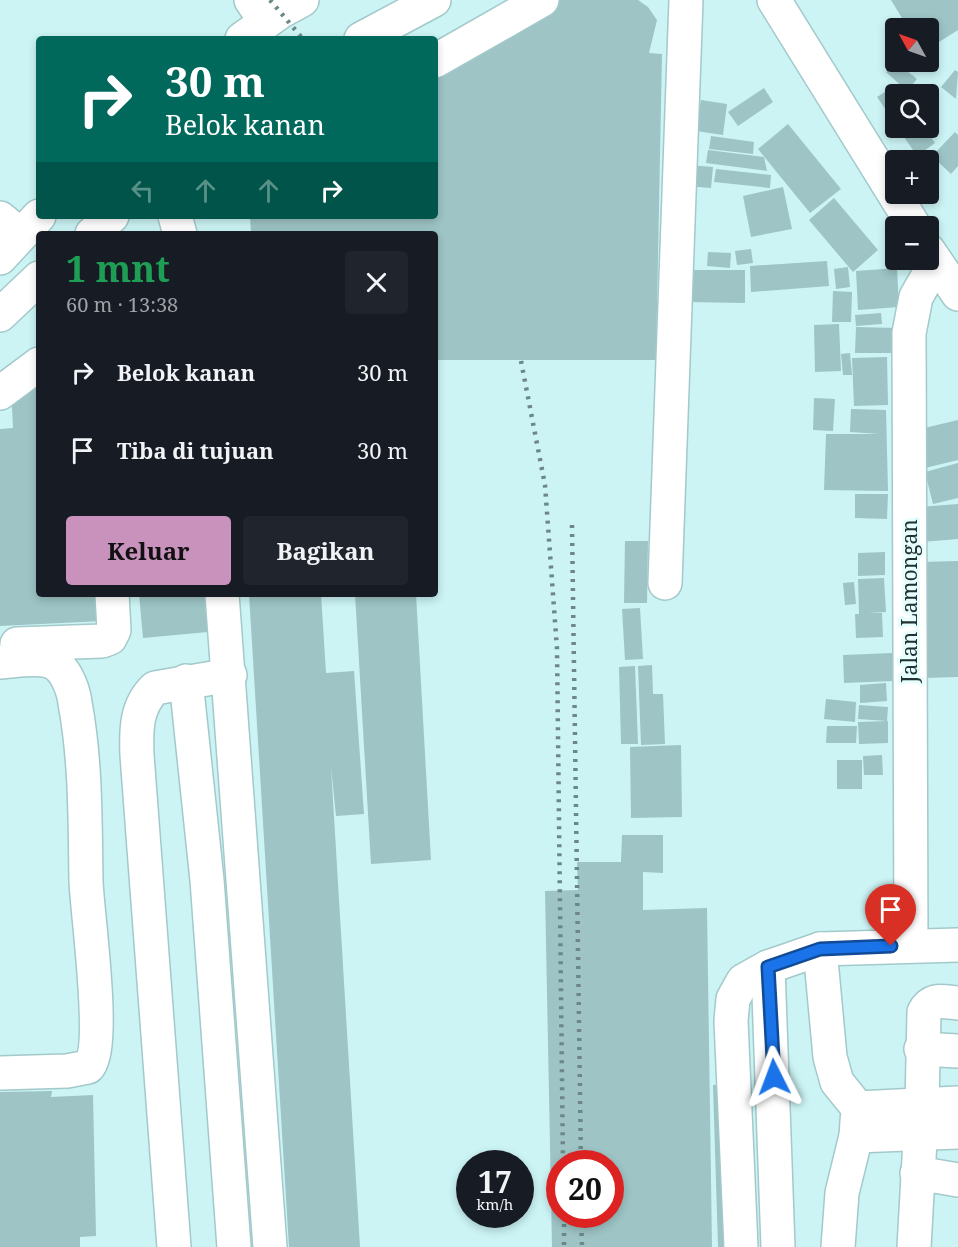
<!DOCTYPE html>
<html lang="id">
<meta charset="utf-8">
<style>
body{margin:0;font-family:"Noto Serif",serif;background:#20242c;color:#f1f3f6;height:100vh;display:flex;flex-direction:column;font-size:22px;white-space:nowrap}
*{box-sizing:border-box;margin:0}
p{font-size:20px;color:#9ea1a6}
.icon{flex:none;width:33px;height:33px;fill:none;stroke:currentColor;stroke-width:2;stroke-linecap:round;stroke-linejoin:round}
.map{position:relative;flex:1;overflow:hidden}
.drawer{position:absolute;left:36px;top:231px;width:402px;height:366px;display:flex;flex-direction:column;background:#171b24;border-radius:6px;box-shadow:0 3px 9px #0003}
.drawer>*{flex:none}
.banner{position:absolute;left:36px;top:36px;width:402px;height:183px;border-radius:6px;box-shadow:0 3px 9px #0003;background:#00695c;color:#fff;overflow:hidden}
.needle{width:39px;rotate:310deg}
.fabs{position:absolute;left:885px;top:18px;display:grid;gap:12px}
.fabs a{display:grid;place-items:center;width:54px;height:54px;border-radius:6px;background:#171b24;box-shadow:0 3px 9px #0003;font-size:30px}
.speed{position:absolute;left:456px;top:1150px;display:flex;gap:12px;font-size:30px;font-weight:700;text-align:center}
.speed>*{display:grid;place-content:center;width:78px;height:78px;border-radius:50%;background:#171b24;box-shadow:0 3px 9px #0003;line-height:1}
.speed small{font-size:15px;font-weight:400}
.speed .limit{border:9px solid #d22;background:#fff;color:#111}
.pin{position:absolute;display:grid;place-items:center;width:51px;height:51px;color:#fff;margin:-62px -26px;border-radius:50% 50% 50% 0;rotate:-45deg;box-shadow:0 0 6px #0007}
.pin .icon{rotate:45deg}
.me{position:absolute;width:66px;margin:-33px;rotate:357deg;stroke-linejoin:round;filter:drop-shadow(0 0 4px #0008)}
.turn{display:flex;align-items:center;gap:21px;height:126px;padding:0 30px;font-size:27px}
.turn .icon{width:78px;height:78px;stroke-width:2.5}
.turn b{display:block;font-size:42px;line-height:51px}
.lanes{display:flex;align-items:center;height:57px;padding:0 30px;background:#0003;justify-content:center;gap:30px;direction:ltr}
.lanes .off{opacity:.35}
.round{display:grid;place-items:center;flex:none;width:63px;height:63px;border-radius:6px;background:#20242c}
.overview{display:flex;align-items:center;justify-content:space-between;height:102px;padding:0 30px}
h1{font-size:36px;font-weight:700;line-height:45px;color:#1e9e55}
.cta{display:flex;gap:12px;margin-top:auto;padding:12px 30px}
.cta a{flex:1;height:69px;border-radius:6px;background:#c892bc;color:#111;font-size:24px;font-weight:700;line-height:69px;text-align:center}
.cta a+a{background:#20242c;color:#f1f3f6}
ul{padding:0;list-style:none}
li{display:flex;align-items:center;gap:18px;height:78px;padding:0 30px}
li div{flex:1}
li b{display:block;font-size:22px}
li em{font-style:normal}
.map>svg:first-child{display:block}
.building{fill:#9ec4c5;fill-rule:evenodd}
.lines{fill:none;stroke-linecap:round;stroke-linejoin:round}
.minor-casing{stroke:#a3c9ca;stroke-width:36}
.major-casing{stroke:#a3c9ca;stroke-width:36}
.minor{stroke:#fff;stroke-width:33}
.major{stroke:#fff;stroke-width:33}
.rail{stroke:#6d8787;stroke-width:4.5;stroke-dasharray:3 6;stroke-linecap:butt}
.route-casing{stroke:#114b97;stroke-width:15}
.route{stroke:#1a73e8;stroke-width:10}
.labels{text-anchor:middle;stroke-width:6;stroke-linejoin:round;paint-order:stroke}
.street-label{font-size:21px;fill:#223131;stroke:#e6fefe}
</style>
<div class="map">
<svg width="958" height="1247" viewBox="0 0 958 1247">
<rect width="100%" height="100%" fill="#ccf4f5"/>
<!-- building -->
<g class="building">
<path d="M 560,0 L 638,0 L 648,7 L 657,20 L 649,53 L 662,54 L 656,360 L 435,360 L 435,234 L 251,234 L 250,216 L 435,216 L 435,70 L 550,12 Z"/>
<path d="M 891,0 L 958,0 L 958,30 L 928,49 L 928,28 L 908,28 Z"/>
<path d="M 896,62 L 917,79 L 907,91 L 886,72 Z"/>
<path d="M 955,70 L 958,72 L 956,99 L 941,87 Z"/>
<path d="M 896,85 L 902,94 L 896,94 L 896,124 L 877,97 Z"/>
<path d="M 764,88 L 773,102 L 738,126 L 728,112 Z"/>
<path d="M 701,100 L 727,104 L 723,135 L 696,131 Z"/>
<path d="M 788,124 L 841,189 L 810,213 L 758,149 Z"/>
<path d="M 898,128 L 924,128 L 935,143 L 917,156 Z"/>
<path d="M 955,132 L 958,135 L 958,166 L 951,174 L 932,156 Z"/>
<path d="M 711,136 L 754,142 L 753,154 L 709,149 Z"/>
<path d="M 708,150 L 764,157 L 767,171 L 706,163 Z"/>
<path d="M 688,165 L 713,167 L 711,188 L 686,186 Z"/>
<path d="M 716,169 L 771,175 L 770,188 L 714,182 Z"/>
<path d="M 783,187 L 792,229 L 751,237 L 743,196 Z"/>
<path d="M 834,198 L 878,250 L 853,272 L 809,220 Z"/>
<path d="M 751,249 L 753,263 L 737,265 L 735,251 Z"/>
<path d="M 708,252 L 731,253 L 730,268 L 707,266 Z"/>
<path d="M 827,261 L 829,286 L 751,292 L 750,266 Z"/>
<path d="M 848,267 L 850,287 L 836,289 L 834,269 Z"/>
<path d="M 897,268 L 899,307 L 858,310 L 856,271 Z"/>
<path d="M 687,270 L 745,270 L 745,303 L 687,302 Z"/>
<path d="M 833,291 L 852,292 L 851,322 L 832,322 Z"/>
<path d="M 881,313 L 882,324 L 856,326 L 855,315 Z"/>
<path d="M 839,324 L 841,371 L 815,372 L 814,325 Z"/>
<path d="M 856,327 L 898,328 L 898,353 L 855,353 Z"/>
<path d="M 850,353 L 852,375 L 843,375 L 841,354 Z"/>
<path d="M 887,357 L 888,405 L 854,406 L 852,358 Z"/>
<path d="M 39,383 L 39,594 L 100,594 L 102,621 L 0,626 L 0,429 L 13,428 L 11,384 Z"/>
<path d="M 814,398 L 835,399 L 833,431 L 813,430 Z"/>
<path d="M 851,409 L 886,410 L 888,491 L 824,490 L 826,434 L 880,434 L 850,432 Z"/>
<path d="M 958,420 L 958,460 L 925,468 L 916,430 Z"/>
<path d="M 958,463 L 958,498 L 933,504 L 925,472 Z"/>
<path d="M 855,494 L 888,494 L 887,519 L 855,518 Z"/>
<path d="M 958,504 L 958,539 L 922,542 L 919,507 Z"/>
<path d="M 625,541 L 648,541 L 647,603 L 624,603 Z"/>
<path d="M 885,552 L 885,575 L 858,576 L 858,553 Z"/>
<path d="M 958,561 L 958,677 L 923,678 L 922,562 Z"/>
<path d="M 884,578 L 886,612 L 868,613 L 882,613 L 883,637 L 856,638 L 855,614 L 859,614 L 858,579 Z"/>
<path d="M 854,582 L 856,604 L 845,605 L 843,583 Z"/>
<path d="M 139,594 L 204,594 L 208,632 L 143,638 Z"/>
<path d="M 249,594 L 321,594 L 326,673 L 354,671 L 364,814 L 336,816 L 331,767 L 360,1247 L 289,1247 Z"/>
<path d="M 355,594 L 416,594 L 431,860 L 371,864 Z"/>
<path d="M 640,608 L 643,659 L 625,660 L 622,609 Z"/>
<path d="M 892,653 L 893,681 L 844,683 L 843,655 Z"/>
<path d="M 652,665 L 653,694 L 663,694 L 665,744 L 641,745 L 638,666 Z"/>
<path d="M 635,666 L 638,744 L 621,744 L 619,667 Z"/>
<path d="M 886,683 L 887,701 L 860,703 L 860,685 Z"/>
<path d="M 826,699 L 856,702 L 855,722 L 824,719 Z"/>
<path d="M 859,705 L 888,707 L 887,721 L 858,719 Z"/>
<path d="M 888,721 L 888,743 L 859,744 L 858,722 Z"/>
<path d="M 827,726 L 857,726 L 856,743 L 826,743 Z"/>
<path d="M 681,745 L 682,817 L 631,818 L 630,747 Z"/>
<path d="M 882,755 L 883,775 L 864,775 L 863,756 Z"/>
<rect x="837" y="760" width="25" height="29"/>
<path d="M 622,835 L 663,835 L 663,873 L 643,872 L 643,910 L 707,908 L 712,1247 L 552,1247 L 545,891 L 578,890 L 577,862 L 621,862 ZM 560,1164 L 610,1164 L 610,1215 L 560,1215 Z"/>
<path d="M 746,1083 L 751,1247 L 718,1247 L 713,1085 Z"/>
<path d="M 52,1091 L 51,1097 L 93,1095 L 96,1236 L 80,1237 L 80,1247 L 0,1247 L 0,1092 Z"/>
</g>
<g class="lines">
<defs>
<g id="minor">
<path d="M 251,0 L 266,22"/>
<path d="M 774,0 L 914,226"/>
<path d="M 435,61 L 542,0"/>
<path d="M 175,216 L 180,234"/>
<path d="M 0,218 L 21,235"/>
<path d="M 928,250 L 958,294"/>
<path d="M 0,393 L 39,364"/>
<path d="M 665,583 L 686,0"/>
<path d="M 222,594 L 270,1247"/>
<path d="M 17,644 L 102,641 L 110,638 L 114,630 L 112,594"/>
<path d="M 0,662 C 16,661 46,655 58,666 C 67,673 74,692 75,703 C 86,762 85,822 86,881 C 87,913 107,1047 88,1067 L 67,1071 L 0,1073"/>
<path d="M 186,681 L 207,880 L 234,1247"/>
<path d="M 911,945 L 909,333 L 916,297 L 936,262"/>
<path d="M 820,949 L 830,1057 L 837,1082 L 858,1108 L 856,1136 L 842,1193 L 838,1247"/>
<path d="M 768,967 L 778,1247"/>
<path d="M 921,1049 L 958,1051"/>
<path d="M 858,1108 L 958,1103"/>
<path d="M 856,1136 L 958,1132"/>
<path d="M 917,1173 L 958,1180"/>
<path d="M 174,1247 L 137,755 C 136,730 136,706 155,688 L 230,675"/>
<path d="M 741,1247 L 731,1021 L 733,999 L 743,981 L 768,967 L 820,949 L 958,945"/>
<path d="M 914,1247 L 922,1105 L 924,1012 C 932,997 943,1002 958,1003"/>
</g>
<g id="major">
<path d="M 242,39 L 280,12 L 302,0"/>
<path d="M 361,39 L 434,0"/>
<path d="M 92,234 L 112,216"/>
<path d="M 0,258 L 39,216"/>
<path d="M 0,315 L 39,278"/>
</g>
</defs>
<!-- minor casing -->
<use href="#minor" class="minor-casing"/>
<!-- major casing -->
<use href="#major" class="major-casing"/>
<!-- minor -->
<use href="#minor" class="minor"/>
<!-- major -->
<use href="#major" class="major"/>
<!-- rail -->
<g class="rail">
<path d="M 270,0 L 303,39"/>
<path d="M 521,361 L 545,485 L 557,649 L 563,1164"/>
<path d="M 572,525 L 581,1164"/>
<path d="M 564,1215 L 564,1247"/>
<path d="M 581,1215 L 582,1247"/>
</g>
</g>
<g class="lines">
<defs>
<path id="route" d="M 774,1077 L 768,967 L 820,949 L 891,946"/>
</defs>
<!-- route casing -->
<use href="#route" class="route-casing"/>
<!-- route -->
<use href="#route" class="route"/>
</g>
<g class="labels">
<!-- street labels -->
<g class="street-label">
<text transform="translate(910 601) rotate(-90)" y="7">Jalan Lamongan</text>
</g>
</g>
</svg>
<div class="fabs">
<a><svg class="needle" viewBox="-14 -14 28 28"><path d="M0-13l5 13h-10z" fill="#e53935"/><path d="M0 13l5-13h-10z" fill="#9ea1a6"/></svg></a>
<a><svg class="icon" aria-label="search" viewBox="0 0 24 24"><circle cx="10" cy="10" r="6"/><path d="M15 15l6 6"/></svg></a>
<a>+</a>
<a>−</a>
</div>
<div class="speed"><div>17<small>km/h</small></div><div class="limit">20</div></div>
<div class="pin" style="left:891px;top:946px;background:#d93025"><svg class="icon" aria-label="arrive" viewBox="0 0 24 24"><path d="M6 21V4h12l-3 4 3 4H6"/></svg></div>
<svg class="me" style="left:774px;top:1077px" viewBox="-20 -20 40 40"><path d="M0-17L14 15 0 8-14 15z" fill="#1a73e8" stroke="#fff" stroke-width="4"/></svg>
<div class="banner">
<div class="turn"><svg class="icon" aria-label="right" viewBox="0 0 24 24"><path d="M7 20v-9h11M14 6l5 5-5 5"/></svg><div><b>30 m</b>Belok kanan</div></div>
<div class="lanes"><svg class="icon off" aria-label="left" viewBox="0 0 24 24"><path d="M17 20v-9H6M10 6l-5 5 5 5"/></svg><svg class="icon off" aria-label="ahead" viewBox="0 0 24 24"><path d="M12 20V5M6 11l6-6 6 6"/></svg><svg class="icon off" aria-label="ahead" viewBox="0 0 24 24"><path d="M12 20V5M6 11l6-6 6 6"/></svg><svg class="icon" aria-label="right" viewBox="0 0 24 24"><path d="M7 20v-9h11M14 6l5 5-5 5"/></svg></div>
</div>
<section class="drawer">
<div class="overview"><div><h1>1 mnt</h1><p>60 m · 13:38</p></div><a class="round"><svg class="icon" aria-label="close" viewBox="0 0 24 24"><path d="M6 6l12 12M18 6L6 18"/></svg></a></div>
<ul>
<li><svg class="icon" aria-label="right" viewBox="0 0 24 24"><path d="M7 20v-9h11M14 6l5 5-5 5"/></svg><div><b>Belok kanan</b></div><em>30 m</em></li>
<li><svg class="icon" aria-label="arrive" viewBox="0 0 24 24"><path d="M6 21V4h12l-3 4 3 4H6"/></svg><div><b>Tiba di tujuan</b></div><em>30 m</em></li>
</ul>
<div class="cta"><a>Keluar</a><a>Bagikan</a></div>
</section>
</div>
